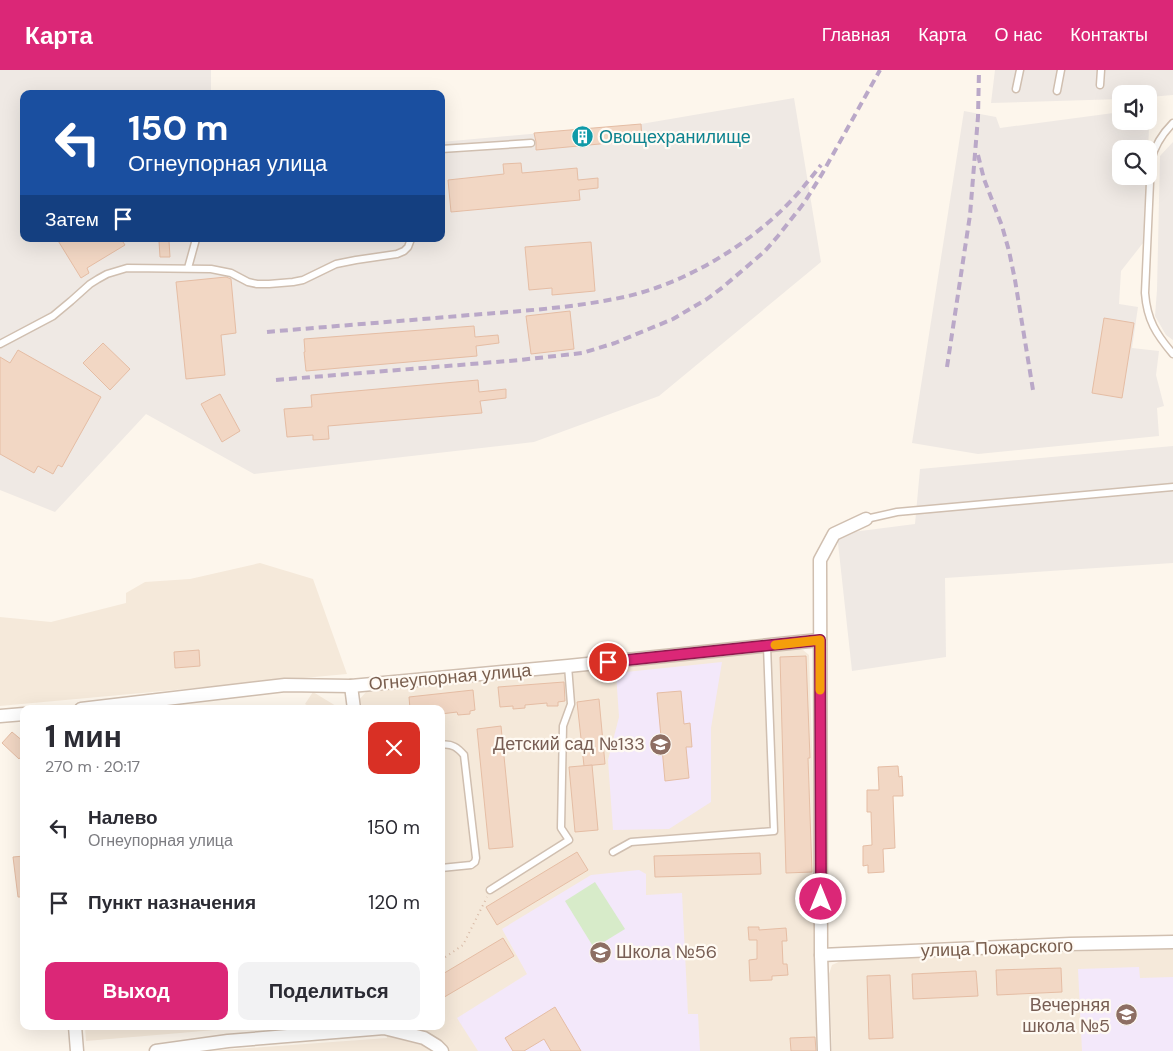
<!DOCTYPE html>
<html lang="ru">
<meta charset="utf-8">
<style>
body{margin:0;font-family:"DM Sans",sans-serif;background:#f2f2f3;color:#2b2b33;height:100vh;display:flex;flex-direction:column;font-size:19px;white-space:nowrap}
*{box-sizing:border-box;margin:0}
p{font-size:16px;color:#7c7c81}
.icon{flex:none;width:28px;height:28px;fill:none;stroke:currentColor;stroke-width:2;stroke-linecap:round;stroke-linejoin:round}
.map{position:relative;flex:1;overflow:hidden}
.side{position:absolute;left:20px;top:635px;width:425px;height:325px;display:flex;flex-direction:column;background:#fff;border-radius:10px;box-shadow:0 5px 20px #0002}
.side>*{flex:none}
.top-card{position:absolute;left:20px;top:20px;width:425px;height:152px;border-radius:10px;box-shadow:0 5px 20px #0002;background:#1a4fa0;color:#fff;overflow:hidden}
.controls{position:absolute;left:1112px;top:15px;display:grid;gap:10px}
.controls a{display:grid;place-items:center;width:45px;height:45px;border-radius:10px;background:#fff;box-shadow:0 5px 20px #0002;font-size:25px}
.pin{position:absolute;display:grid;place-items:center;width:42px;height:42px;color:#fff;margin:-21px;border:2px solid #fff;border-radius:50%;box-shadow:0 1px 5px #0007}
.me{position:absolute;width:55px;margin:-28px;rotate:0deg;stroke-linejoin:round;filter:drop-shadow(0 0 4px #0008)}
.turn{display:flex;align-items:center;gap:18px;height:105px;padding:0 25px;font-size:22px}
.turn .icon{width:65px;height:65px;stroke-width:2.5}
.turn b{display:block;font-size:35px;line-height:42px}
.then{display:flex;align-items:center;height:48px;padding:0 25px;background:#0003;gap:10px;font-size:19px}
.round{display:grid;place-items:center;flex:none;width:52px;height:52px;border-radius:10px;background:#f2f2f3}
.summary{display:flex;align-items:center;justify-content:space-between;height:85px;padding:0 25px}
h1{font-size:30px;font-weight:800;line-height:38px}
.action{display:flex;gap:10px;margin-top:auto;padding:10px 25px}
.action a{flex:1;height:58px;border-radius:10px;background:#db2777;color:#fff;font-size:20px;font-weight:800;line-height:58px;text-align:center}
.action a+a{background:#f2f2f3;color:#2b2b33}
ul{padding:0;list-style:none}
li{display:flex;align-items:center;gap:15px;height:75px;padding:0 25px}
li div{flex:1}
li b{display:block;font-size:19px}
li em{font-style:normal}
header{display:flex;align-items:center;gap:30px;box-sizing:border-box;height:70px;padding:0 25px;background:#db2777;color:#fff}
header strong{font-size:24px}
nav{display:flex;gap:28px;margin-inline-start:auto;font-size:18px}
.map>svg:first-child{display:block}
.residential{fill:#f5e9da}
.industrial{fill:#efe9e4}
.education{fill:#f3e8fa}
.green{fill:#d7ebc9}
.building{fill:#f2d7c4;stroke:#e5bda4}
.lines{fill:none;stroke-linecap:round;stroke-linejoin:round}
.lane-casing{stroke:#d0bfb0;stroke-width:9}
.street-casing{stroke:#d0bfb0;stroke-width:15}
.path{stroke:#d8baa6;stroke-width:2;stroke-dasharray:1 4;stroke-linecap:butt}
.lane{stroke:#fff;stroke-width:6}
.street{stroke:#fff;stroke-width:12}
.rail{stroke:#baa8c8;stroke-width:4;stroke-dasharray:8 5;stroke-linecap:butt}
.route-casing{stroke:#8e194d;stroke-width:12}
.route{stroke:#db2777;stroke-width:9}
.slow{stroke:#f59e0b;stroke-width:9}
.labels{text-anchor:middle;stroke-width:4.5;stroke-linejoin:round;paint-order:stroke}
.culture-label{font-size:18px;fill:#0d838f;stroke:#fffaf3;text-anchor:start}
.street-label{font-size:18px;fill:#795e4e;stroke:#fffaf3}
.education-label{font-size:18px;fill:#785e54;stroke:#fffaf3;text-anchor:end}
</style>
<header>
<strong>Карта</strong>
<nav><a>Главная</a><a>Карта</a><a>О нас</a><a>Контакты</a></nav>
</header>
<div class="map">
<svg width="1173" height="981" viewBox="0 0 1173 981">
<rect width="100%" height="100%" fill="#fdf6ec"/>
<!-- residential -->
<g class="residential">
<path d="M 260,493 L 313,509 L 347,604 L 0,636 L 0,547 L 51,552 L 126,533 L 126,523 L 145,512 L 190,509 Z"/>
<path d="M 791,577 L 803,580 L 809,585 L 822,981 L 208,981 L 387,968 L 388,956 L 441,956 L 441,639 L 359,639 L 358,631 L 366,622 Z"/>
<path d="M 313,622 L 341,639 L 310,639 L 310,637 L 305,634 Z"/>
<path d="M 1173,878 L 1173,981 L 832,981 L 829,904 L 832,895 L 843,890 Z"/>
<path d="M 85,956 L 227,956 L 227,959 L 86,971 Z"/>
</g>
<!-- industrial -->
<g class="industrial">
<path d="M 0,0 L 211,0 L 211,24 L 24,24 L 24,169 L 441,169 L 441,72 L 641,54 L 794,28 L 821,192 L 659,326 L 534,372 L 254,404 L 146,344 L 55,442 L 0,420 Z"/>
<path d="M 995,0 L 1173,0 L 1173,25 L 1149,27 L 1149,24 L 1121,24 L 1121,29 L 991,33 Z"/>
<path d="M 1149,38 L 1150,38 L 1148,79 L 1121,79 L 1121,106 L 1147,106 L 1143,173 L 1121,201 L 1119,234 L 1138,237 L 1132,278 L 1159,281 L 1156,305 L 1164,336 L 1157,338 L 1159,366 L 978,384 L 912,373 L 964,41 L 996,47 L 1000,58 L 1121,42 L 1121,51 L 1149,51 Z"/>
<path d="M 1173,72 L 1173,270 L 1166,265 L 1155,246 L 1157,220 L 1160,86 Z"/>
<path d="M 1173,376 L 1173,493 L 945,508 L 946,587 L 852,601 L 837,464 L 915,454 L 920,399 Z"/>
</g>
<!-- education -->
<g class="education">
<path d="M 722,592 L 711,658 L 711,732 L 669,759 L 613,760 L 608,690 L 619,647 L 616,603 Z"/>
<path d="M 639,800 L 646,804 L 646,825 L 682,823 L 688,944 L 698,944 L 700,981 L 478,981 L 457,948 L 527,904 L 502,859 L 591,805 Z"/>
<path d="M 1139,897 L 1140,908 L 1173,907 L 1173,981 L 1082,981 L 1078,899 Z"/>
</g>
<!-- green -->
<path class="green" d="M 595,812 L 625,859 L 594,878 L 565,831 Z"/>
<!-- building -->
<g class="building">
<path d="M 641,54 L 642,70 L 536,80 L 536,72 L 534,63 Z"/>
<path d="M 521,93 L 522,103 L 577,98 L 578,110 L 598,108 L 598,118 L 579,120 L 580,130 L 451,142 L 448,110 L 504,104 L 503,94 Z"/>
<path d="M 57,169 L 121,169 L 125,175 L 87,198 L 89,203 L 81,208 Z"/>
<path d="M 159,171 L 169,171 L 170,187 L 160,187 Z"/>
<path d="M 591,172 L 595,221 L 552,225 L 552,218 L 529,220 L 525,177 Z"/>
<path d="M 226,207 L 231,209 L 236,263 L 221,265 L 225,305 L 186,309 L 176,212 Z"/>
<path d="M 570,241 L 574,279 L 531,284 L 526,246 Z"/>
<path d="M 1104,248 L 1134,253 L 1122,328 L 1092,323 Z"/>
<path d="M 474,256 L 475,267 L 498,265 L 499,273 L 476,276 L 477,286 L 306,301 L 304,282 L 305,282 L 304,269 Z"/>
<path d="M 103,273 L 130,299 L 110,320 L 83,293 Z"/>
<path d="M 18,280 L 101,327 L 62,397 L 58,395 L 53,404 L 38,396 L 34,403 L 0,384 L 0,287 L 10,293 Z"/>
<path d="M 478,310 L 479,322 L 506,319 L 506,328 L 480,331 L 482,343 L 328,356 L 329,369 L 313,370 L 313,365 L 287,367 L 284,339 L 312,337 L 311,325 Z"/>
<path d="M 220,324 L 240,361 L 222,372 L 201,334 Z"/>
<path d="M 199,580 L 200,596 L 175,598 L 174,582 Z"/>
<path d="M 806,586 L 810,688 L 808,688 L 812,802 L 786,803 L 780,587 Z"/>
<path d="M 564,612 L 565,631 L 558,632 L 558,636 L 547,636 L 547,633 L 525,635 L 525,638 L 513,639 L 513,636 L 500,637 L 498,617 Z"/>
<path d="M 473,620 L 475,640 L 470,641 L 470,644 L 458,645 L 457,642 L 441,644 L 441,639 L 410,639 L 409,627 Z"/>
<path d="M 681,621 L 684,654 L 690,653 L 692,677 L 686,677 L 689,708 L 665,711 L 657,623 Z"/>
<path d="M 599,629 L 605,694 L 584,696 L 577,632 Z"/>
<path d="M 501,656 L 513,777 L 489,779 L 477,659 Z"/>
<path d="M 12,662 L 24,672 L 24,683 L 19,689 L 2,673 Z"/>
<path d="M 592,695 L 598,760 L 575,762 L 569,697 Z"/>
<path d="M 898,696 L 899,707 L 902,706 L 903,726 L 893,726 L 895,778 L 883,779 L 884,802 L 868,803 L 868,795 L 863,796 L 863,776 L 872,775 L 871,742 L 867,742 L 867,720 L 879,720 L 878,697 Z"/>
<path d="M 577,782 L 588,800 L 497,855 L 486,837 Z"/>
<path d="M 760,783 L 761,804 L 655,807 L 654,786 Z"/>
<path d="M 24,786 L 24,827 L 18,827 L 13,787 Z"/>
<path d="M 748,857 L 759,857 L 759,860 L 786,858 L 787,871 L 782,871 L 783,894 L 787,894 L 788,905 L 772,906 L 772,910 L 750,911 L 749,890 L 757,889 L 757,870 L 749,870 Z"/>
<path d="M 503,868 L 514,886 L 441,929 L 441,905 Z"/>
<path d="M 1061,898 L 1062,922 L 997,925 L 996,900 Z"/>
<path d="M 976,901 L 978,926 L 913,929 L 912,904 Z"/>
<path d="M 890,905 L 893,968 L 869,969 L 867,906 Z"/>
<path d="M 555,937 L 581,981 L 551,981 L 544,969 L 524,981 L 513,981 L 505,968 Z"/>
<path d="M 815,967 L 816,981 L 791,981 L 790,968 Z"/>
</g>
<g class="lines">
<defs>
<g id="lane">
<path d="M 1100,15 L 1101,0"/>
<path d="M 1016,19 L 1020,0"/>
<path d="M 1057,21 L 1061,0"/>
<path d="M 1173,53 C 1162,64 1155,75 1151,90 L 1145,223 C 1147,250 1156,264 1173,284"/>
<path d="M 441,79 L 531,73"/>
<path d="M 188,198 L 196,169"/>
<path d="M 0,274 L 53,246 L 71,231 L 90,214 L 98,209 L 107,204 L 127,198 L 211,199 L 231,203 L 248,212 L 257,214 L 269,214 L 293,212 L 303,210 L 336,194 L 356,190 L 397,184 L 404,181 L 408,177 L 411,169"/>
<path d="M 866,449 L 897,442 L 1173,417"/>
<path d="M 441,675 C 452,673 458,678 464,685 L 476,788 L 475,792 L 471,795 L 441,798"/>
<path d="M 613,782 L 631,772 L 774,761 L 767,576"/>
<path d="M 490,820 L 569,770 L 561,758 L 563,656 L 571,634 L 568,596"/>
</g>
<g id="street">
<path d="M 351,616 L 354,639"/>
<path d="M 81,639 L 285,615 L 351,616 L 568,596 L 819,570"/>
<path d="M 0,646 L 24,644"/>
<path d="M 821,885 L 1070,874 L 1173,872"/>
<path d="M 75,956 L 77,981"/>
<path d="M 156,981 L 228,971 L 384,958 L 424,968 L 437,976 L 442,981"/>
<path d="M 824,981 L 821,885 L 820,490 L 834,464 L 866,449"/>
</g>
</defs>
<!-- lane casing -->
<use href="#lane" class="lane-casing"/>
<!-- street casing -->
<use href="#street" class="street-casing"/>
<!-- path -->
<path class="path" d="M 441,890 L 463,875 L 487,827"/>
<!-- lane -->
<use href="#lane" class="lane"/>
<!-- street -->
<use href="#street" class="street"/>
<!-- rail -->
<g class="rail">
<path d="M 978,85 L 984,109 L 1002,156 L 1009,181 L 1015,210 L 1033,320"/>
<path d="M 267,262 C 334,256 402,251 470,245 C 521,241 573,238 624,227 C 683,214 744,178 786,136 C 799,123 810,109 821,95"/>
<path d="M 947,297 L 970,145 L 978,47 L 979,0"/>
<path d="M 276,310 L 520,290 L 582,283 L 615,273 L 673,249 L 707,229 L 723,217 L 765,181 L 778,166 L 804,133 L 822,104 L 880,0"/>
</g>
</g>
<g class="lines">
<defs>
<path id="route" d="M 608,592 L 820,570 L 821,829"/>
</defs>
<!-- route casing -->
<use href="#route" class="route-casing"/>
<!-- route -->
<use href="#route" class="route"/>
<!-- slow -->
<path class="slow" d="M 775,575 L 820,570 L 820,620"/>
</g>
<!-- icons -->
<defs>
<symbol id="building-disc" viewBox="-11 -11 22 22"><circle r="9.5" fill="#0f9aa8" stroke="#fffaf3"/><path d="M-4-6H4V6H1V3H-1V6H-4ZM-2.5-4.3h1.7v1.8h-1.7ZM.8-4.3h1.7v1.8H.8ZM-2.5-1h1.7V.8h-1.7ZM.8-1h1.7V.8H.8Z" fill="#fff"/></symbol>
<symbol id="school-disc" viewBox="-11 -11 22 22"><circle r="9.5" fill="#8d6e63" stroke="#fffaf3"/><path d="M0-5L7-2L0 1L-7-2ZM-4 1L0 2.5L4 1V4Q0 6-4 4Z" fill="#fff"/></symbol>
</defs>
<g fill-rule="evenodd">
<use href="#building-disc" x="570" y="54" width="25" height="25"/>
<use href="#school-disc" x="648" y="662" width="25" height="25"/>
<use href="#school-disc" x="588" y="870" width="25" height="25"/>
<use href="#school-disc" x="1114" y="932" width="25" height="25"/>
</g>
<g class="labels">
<!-- culture labels -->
<g class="culture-label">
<text x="599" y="73">Овощехранилище</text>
</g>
<!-- street labels -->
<g class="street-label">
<text transform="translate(450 607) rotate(-5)" y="6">Огнеупорная улица</text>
<text transform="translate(997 878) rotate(-2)" y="6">улица Пожарского</text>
</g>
<!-- education labels -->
<g class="education-label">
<text x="645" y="680">Детский сад №133</text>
<text x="616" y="888" text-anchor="start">Школа №56</text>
<text x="1110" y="941">Вечерняя<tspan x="1110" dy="21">школа №5</tspan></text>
</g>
</g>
</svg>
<div class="controls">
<a><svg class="icon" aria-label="sound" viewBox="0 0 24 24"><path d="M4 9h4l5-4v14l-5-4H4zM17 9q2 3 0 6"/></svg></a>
<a><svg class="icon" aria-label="search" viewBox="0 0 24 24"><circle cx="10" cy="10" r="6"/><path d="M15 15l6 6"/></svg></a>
</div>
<div class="pin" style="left:608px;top:592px;background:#d93025"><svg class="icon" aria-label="arrive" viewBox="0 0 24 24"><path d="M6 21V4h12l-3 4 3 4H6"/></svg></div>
<svg class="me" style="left:821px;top:829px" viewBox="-20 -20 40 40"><circle r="17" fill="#db2777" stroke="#fff" stroke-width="3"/><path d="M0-11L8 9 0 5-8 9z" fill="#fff"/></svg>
<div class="top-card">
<div class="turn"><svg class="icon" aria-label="left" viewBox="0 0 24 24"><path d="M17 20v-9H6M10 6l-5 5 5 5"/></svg><div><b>150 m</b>Огнеупорная улица</div></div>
<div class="then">Затем<svg class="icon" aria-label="arrive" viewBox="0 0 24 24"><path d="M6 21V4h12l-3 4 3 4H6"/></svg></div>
</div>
<section class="side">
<div class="summary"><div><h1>1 мин</h1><p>270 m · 20:17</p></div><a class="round" style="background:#d93025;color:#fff"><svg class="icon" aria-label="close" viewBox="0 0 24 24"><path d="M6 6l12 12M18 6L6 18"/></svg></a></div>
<ul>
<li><svg class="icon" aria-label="left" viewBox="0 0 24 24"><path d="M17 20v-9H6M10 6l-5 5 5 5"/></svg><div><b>Налево</b><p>Огнеупорная улица</p></div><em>150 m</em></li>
<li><svg class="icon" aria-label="arrive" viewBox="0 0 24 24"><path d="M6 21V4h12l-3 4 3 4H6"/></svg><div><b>Пункт назначения</b></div><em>120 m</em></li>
</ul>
<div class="action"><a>Выход</a><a>Поделиться</a></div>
</section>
</div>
